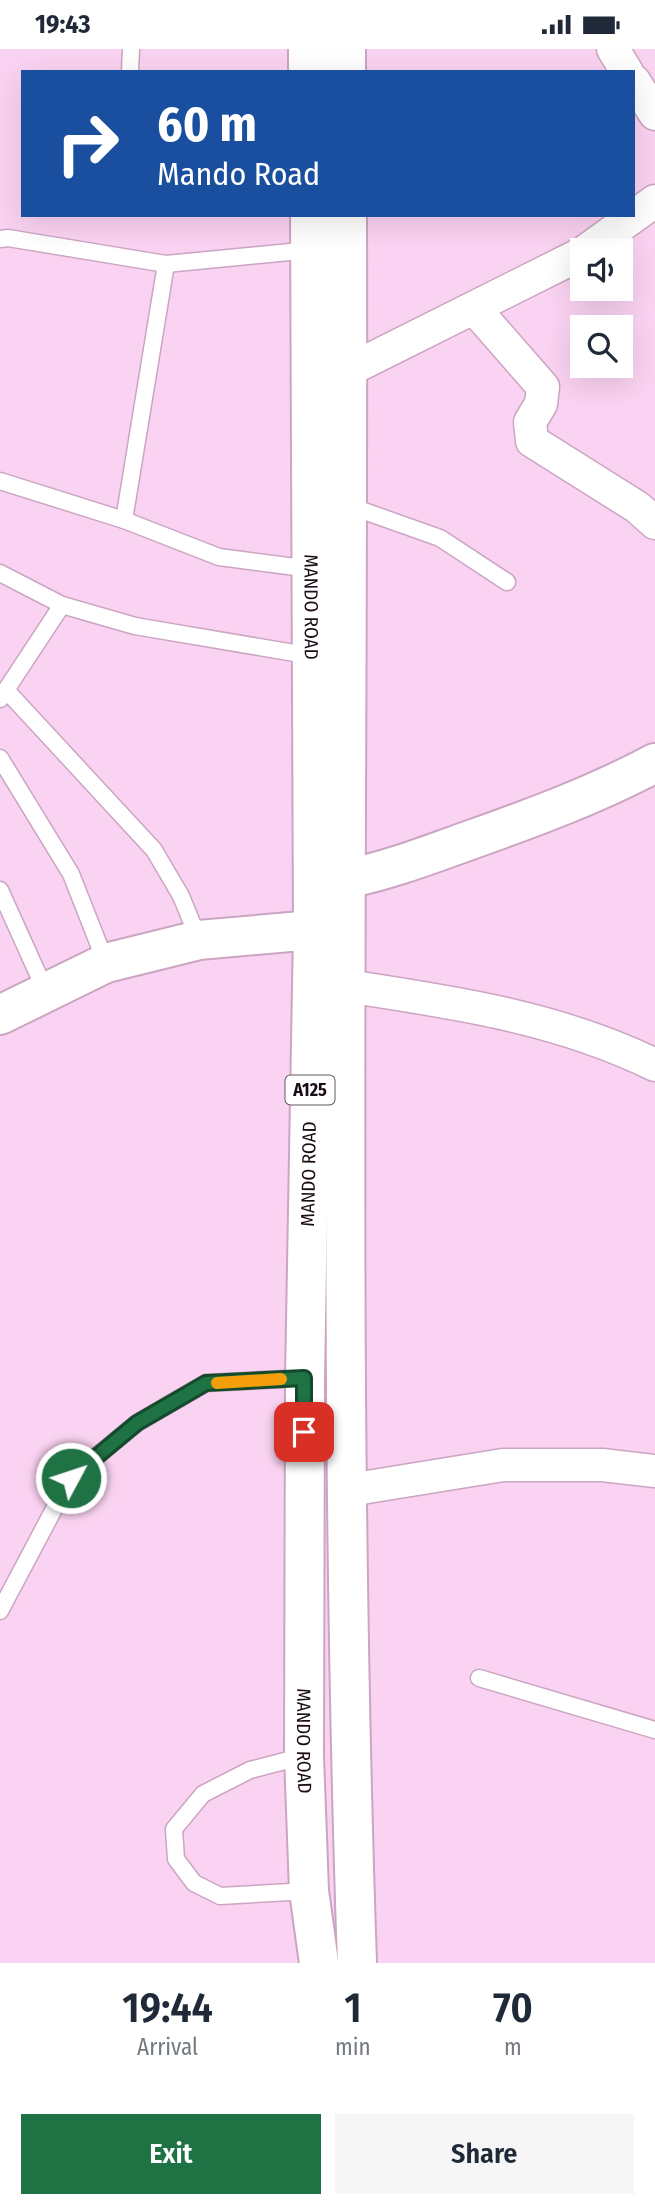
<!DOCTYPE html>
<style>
body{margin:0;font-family:"Fira Sans Condensed",sans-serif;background:#f6f6f7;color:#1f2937;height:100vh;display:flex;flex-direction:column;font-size:26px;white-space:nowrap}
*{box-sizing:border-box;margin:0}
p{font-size:23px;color:#747a83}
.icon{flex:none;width:38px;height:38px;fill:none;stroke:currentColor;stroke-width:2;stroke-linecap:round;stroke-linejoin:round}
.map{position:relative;height:1914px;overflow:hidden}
.panel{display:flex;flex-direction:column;background:#fff;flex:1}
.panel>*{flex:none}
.guide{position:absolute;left:21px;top:21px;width:614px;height:147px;border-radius:0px;box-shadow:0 7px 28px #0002;background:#1a4fa0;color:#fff;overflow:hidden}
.fabs{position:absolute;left:570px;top:189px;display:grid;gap:14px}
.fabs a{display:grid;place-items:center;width:63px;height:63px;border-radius:0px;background:#fff;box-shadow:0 7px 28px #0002;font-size:35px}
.pin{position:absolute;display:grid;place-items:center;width:60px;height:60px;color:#fff;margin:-30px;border-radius:14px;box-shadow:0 4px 10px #0006}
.me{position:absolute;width:77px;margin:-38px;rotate:50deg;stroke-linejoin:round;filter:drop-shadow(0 0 5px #0008)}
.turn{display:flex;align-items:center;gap:24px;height:147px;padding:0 21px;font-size:32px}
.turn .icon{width:91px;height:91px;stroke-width:2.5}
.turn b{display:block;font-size:49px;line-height:60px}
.eta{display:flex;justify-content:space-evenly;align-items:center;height:119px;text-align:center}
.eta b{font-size:42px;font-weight:600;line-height:49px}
.cta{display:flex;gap:14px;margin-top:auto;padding:14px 21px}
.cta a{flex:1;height:80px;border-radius:0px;background:#1f7244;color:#fff;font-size:28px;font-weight:600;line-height:80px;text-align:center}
.cta a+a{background:#f6f6f7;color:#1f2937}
.status{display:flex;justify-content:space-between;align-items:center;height:49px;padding:0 35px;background:#fff;direction:ltr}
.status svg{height:19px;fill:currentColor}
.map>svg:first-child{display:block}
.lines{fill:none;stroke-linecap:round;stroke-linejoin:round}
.service-casing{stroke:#cba5c2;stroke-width:19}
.minor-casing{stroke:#cba5c2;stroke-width:35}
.tertiary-casing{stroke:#cba5c2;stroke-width:42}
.trunk-casing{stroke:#cba5c2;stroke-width:42}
.service{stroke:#fff;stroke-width:16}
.minor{stroke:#fff;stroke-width:32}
.tertiary{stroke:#fff;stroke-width:38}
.trunk{stroke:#fff;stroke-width:38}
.route-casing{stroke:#144a2c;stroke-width:18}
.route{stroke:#1f7244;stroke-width:12}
.slow{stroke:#f59e0b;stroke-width:12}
.labels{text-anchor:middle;stroke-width:5;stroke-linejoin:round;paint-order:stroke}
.shield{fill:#fff;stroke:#5f565d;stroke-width:2}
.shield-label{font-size:18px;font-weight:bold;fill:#1b0d18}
.street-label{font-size:19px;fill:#1b0d18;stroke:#fff}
</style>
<div class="status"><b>19:43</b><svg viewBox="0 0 49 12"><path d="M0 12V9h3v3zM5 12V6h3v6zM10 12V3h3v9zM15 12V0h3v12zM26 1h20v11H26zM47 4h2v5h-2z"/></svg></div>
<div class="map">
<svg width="655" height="1914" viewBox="0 0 655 1914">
<rect width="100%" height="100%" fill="#fbd3f2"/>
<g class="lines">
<defs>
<g id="service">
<path d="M 130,23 L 131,0"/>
<path d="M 0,190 L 8,189 L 166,215 L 310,201"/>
<path d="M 0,432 L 124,471 L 219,508 L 311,520"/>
<path d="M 347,456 L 440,489 L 507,533"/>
<path d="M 124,471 L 166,215"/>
<path d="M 0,524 L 62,556 L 135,577 L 312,607"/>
<path d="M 6,641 L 154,801 L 181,847 L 199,891"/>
<path d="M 0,650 L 62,556"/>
<path d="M 0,709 L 71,825 L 106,914"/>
<path d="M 0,841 L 46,943"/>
<path d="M 0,1562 L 71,1428 L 137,1374 L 206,1334 L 305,1329"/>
<path d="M 479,1629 L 655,1681"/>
<path d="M 304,1707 L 250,1721 L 203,1745 L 174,1780 L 176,1810 L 194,1834 L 220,1847 L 309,1842"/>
</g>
<g id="minor">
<path d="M 613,0 L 627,23"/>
<path d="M 634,32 L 655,65"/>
<path d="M 587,201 L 655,152"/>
<path d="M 474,259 L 543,338 L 541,355 L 530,373 L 532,392 L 637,458 L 655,474"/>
<path d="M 347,322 L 583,204"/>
<path d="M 346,937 C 452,953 557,968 655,1016"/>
<path d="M 349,1441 L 503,1416 L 602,1416 L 655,1422"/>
</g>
<g id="tertiary">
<path d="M 346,830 C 390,821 431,805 473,790 C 535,768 597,745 655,714"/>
<path d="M 0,966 L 106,914 L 199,891 L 313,881"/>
</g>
<g id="trunk">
<path d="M 308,0 L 308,23"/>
<path d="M 346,0 L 346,23"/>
<path id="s1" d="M 310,166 L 313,881 L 305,1329 L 304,1707 L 309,1842 L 319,1914"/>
<path d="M 347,166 C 349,749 337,1332 357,1914"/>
</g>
</defs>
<!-- service casing -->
<use href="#service" class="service-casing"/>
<!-- minor casing -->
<use href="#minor" class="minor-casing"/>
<!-- tertiary casing -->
<use href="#tertiary" class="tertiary-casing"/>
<!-- trunk casing -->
<use href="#trunk" class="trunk-casing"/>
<!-- service -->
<use href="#service" class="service"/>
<!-- minor -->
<use href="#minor" class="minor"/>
<!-- tertiary -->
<use href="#tertiary" class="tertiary"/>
<!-- trunk -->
<use href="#trunk" class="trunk"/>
</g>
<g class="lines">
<defs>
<path id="route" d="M 71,1429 L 137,1374 L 206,1334 L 304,1329 L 304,1383"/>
</defs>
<!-- route casing -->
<use href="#route" class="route-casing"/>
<!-- route -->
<use href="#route" class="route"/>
<!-- slow -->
<path class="slow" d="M 217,1334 L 281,1330"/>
</g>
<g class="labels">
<!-- shield labels -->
<rect class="shield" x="285.5" y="1026.5" width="49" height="29" rx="5"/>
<g class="shield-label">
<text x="310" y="1047">A125</text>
</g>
<!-- street labels -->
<g class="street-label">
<text dy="7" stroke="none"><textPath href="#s1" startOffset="392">MANDO ROAD</textPath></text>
<text transform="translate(308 1125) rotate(-89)" y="7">MANDO ROAD</text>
<text dy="7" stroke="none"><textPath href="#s1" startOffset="1526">MANDO ROAD</textPath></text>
</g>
</g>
</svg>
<div class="fabs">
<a><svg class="icon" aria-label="sound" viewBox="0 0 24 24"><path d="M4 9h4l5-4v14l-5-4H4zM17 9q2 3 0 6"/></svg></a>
<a><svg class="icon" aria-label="search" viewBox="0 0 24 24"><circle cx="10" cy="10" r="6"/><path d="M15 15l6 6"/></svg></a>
</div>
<div class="pin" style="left:304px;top:1383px;background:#d93025"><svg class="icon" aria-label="arrive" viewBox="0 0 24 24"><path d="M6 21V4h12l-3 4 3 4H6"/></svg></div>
<svg class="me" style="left:71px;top:1429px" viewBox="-20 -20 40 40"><circle r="17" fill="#1f7244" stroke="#fff" stroke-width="3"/><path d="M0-11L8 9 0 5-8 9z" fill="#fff"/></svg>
<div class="guide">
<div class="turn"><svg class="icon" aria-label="right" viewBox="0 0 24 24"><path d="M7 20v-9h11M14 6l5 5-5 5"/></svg><div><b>60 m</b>Mando Road</div></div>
</div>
</div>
<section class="panel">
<div class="eta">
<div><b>19:44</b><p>Arrival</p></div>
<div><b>1</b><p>min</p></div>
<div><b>70</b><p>m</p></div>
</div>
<div class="cta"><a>Exit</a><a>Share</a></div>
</section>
